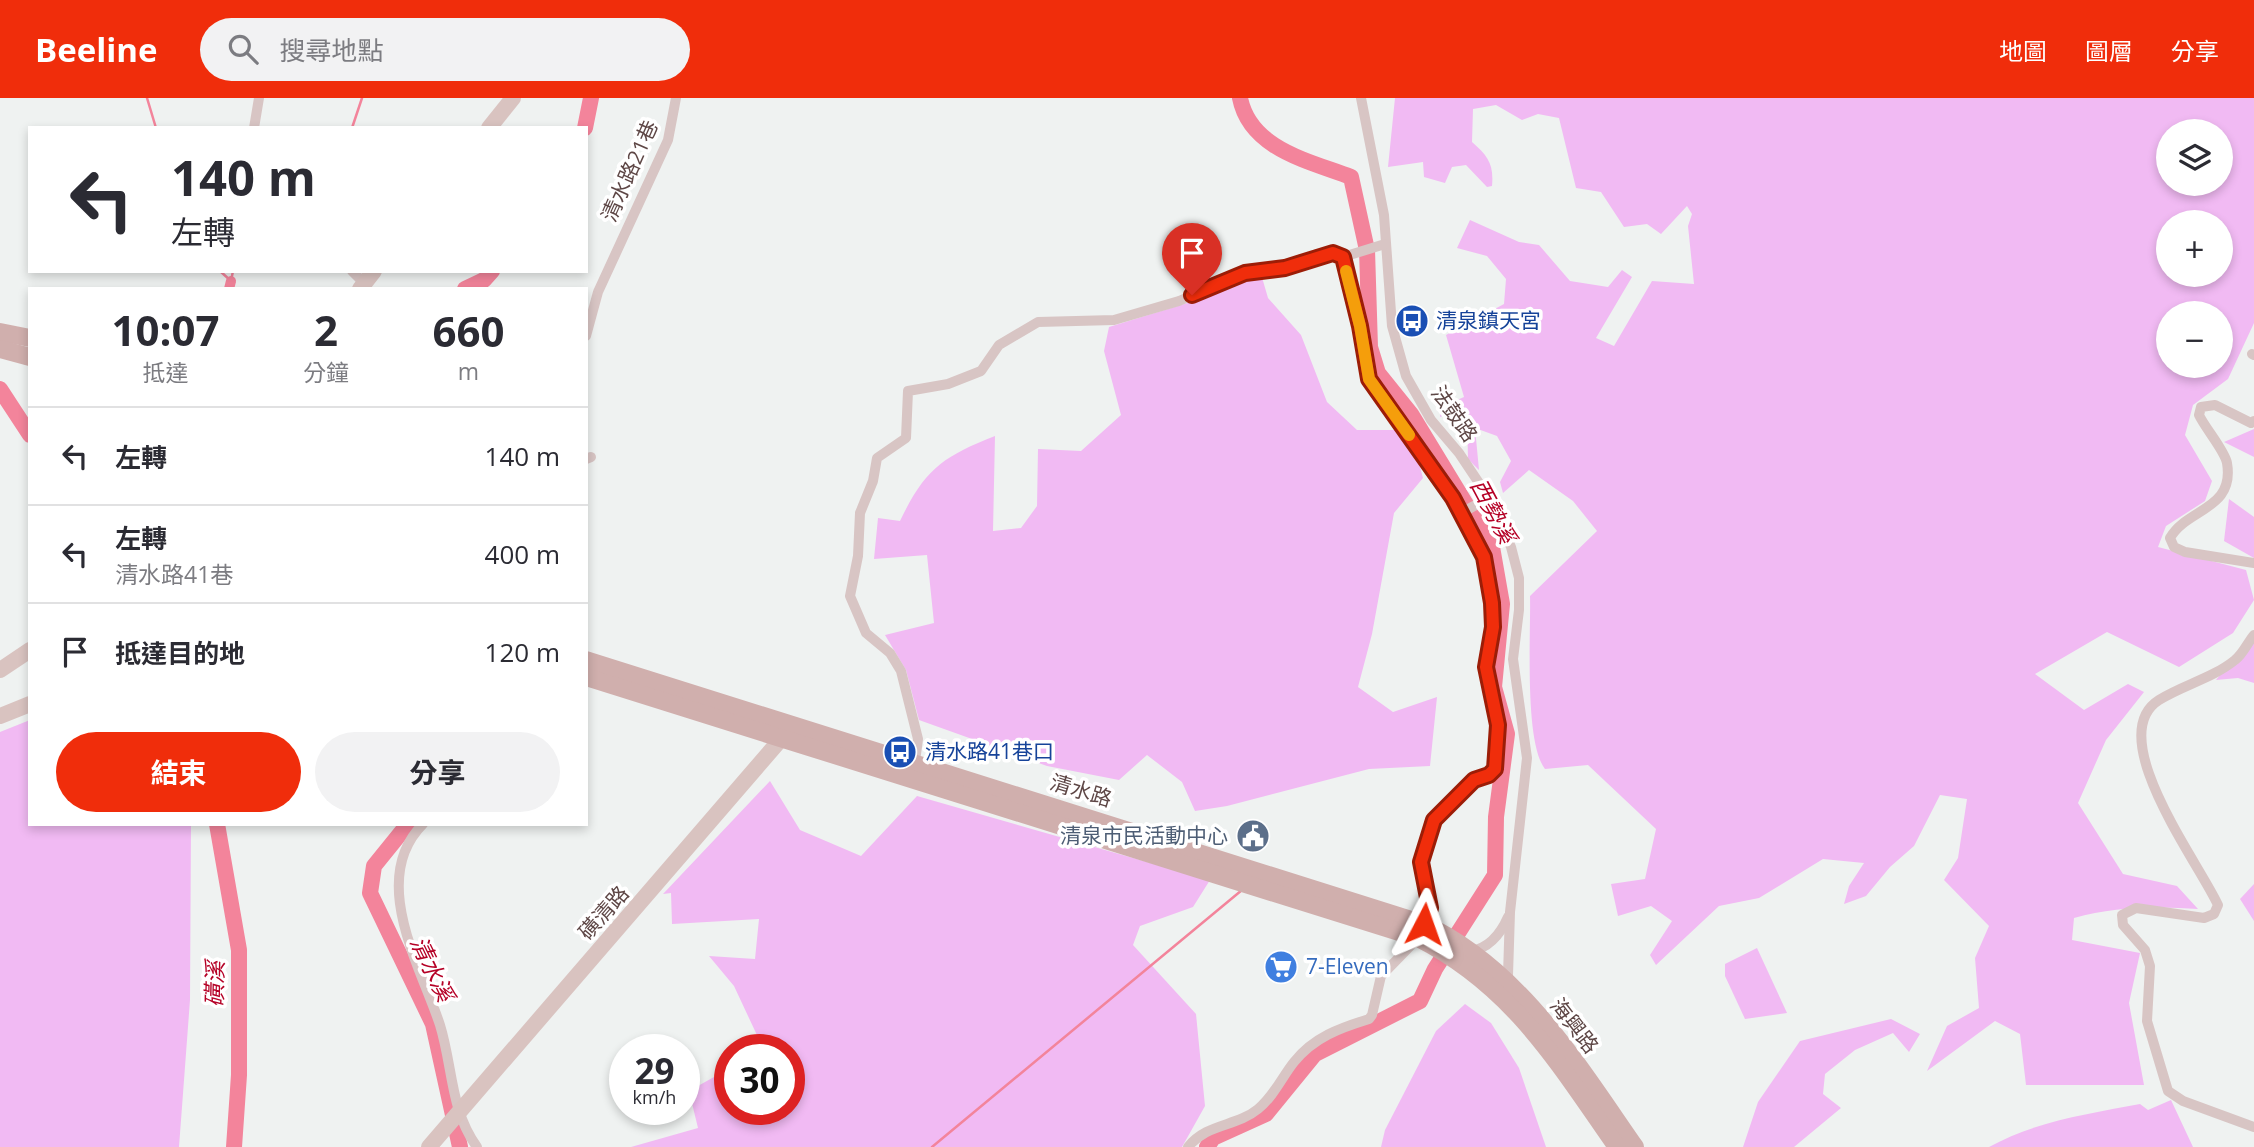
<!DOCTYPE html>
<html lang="zh-TW">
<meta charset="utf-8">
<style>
body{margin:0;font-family:"Open Sans","Noto Sans TC",sans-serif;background:#f2f2f3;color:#2b2b33;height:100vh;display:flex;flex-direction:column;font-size:26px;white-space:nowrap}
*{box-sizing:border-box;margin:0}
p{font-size:23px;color:#7c7c81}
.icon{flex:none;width:38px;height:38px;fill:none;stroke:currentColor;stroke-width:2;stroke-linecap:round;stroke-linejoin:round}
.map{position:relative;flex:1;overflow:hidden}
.side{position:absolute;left:28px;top:189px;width:560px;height:539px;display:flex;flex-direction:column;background:#fff;border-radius:0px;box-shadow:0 4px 10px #0003}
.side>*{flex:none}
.hud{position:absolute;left:28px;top:28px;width:560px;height:147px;border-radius:0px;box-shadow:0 4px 10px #0003;background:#fff;color:#2b2b33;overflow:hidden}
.fabs{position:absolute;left:2156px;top:21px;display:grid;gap:14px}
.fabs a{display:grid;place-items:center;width:77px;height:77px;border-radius:50%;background:#fff;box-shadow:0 4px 10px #0003;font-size:35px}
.speed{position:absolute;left:609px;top:936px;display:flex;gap:14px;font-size:35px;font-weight:700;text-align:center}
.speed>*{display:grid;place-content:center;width:91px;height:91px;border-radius:50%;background:#fff;box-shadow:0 4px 10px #0003;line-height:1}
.speed small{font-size:18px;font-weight:400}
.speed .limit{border:10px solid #d22;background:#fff;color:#111}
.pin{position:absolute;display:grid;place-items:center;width:60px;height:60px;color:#fff;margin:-72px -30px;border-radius:50% 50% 50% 0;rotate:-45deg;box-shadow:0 0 7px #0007}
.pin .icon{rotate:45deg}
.me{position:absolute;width:77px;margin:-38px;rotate:4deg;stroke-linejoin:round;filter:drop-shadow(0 0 5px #0008)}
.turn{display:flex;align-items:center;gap:24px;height:147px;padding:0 28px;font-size:32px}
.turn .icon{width:91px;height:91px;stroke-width:2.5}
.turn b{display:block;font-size:49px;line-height:60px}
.eta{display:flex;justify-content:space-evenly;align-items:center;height:119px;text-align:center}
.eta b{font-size:42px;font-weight:700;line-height:49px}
.button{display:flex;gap:14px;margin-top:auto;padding:14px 28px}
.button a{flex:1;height:80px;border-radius:42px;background:#f02d0b;color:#fff;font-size:28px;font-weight:700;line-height:80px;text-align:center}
.button a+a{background:#f2f2f3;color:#2b2b33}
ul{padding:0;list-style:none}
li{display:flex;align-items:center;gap:21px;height:98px;padding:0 28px;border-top:2px solid #e1e1e2}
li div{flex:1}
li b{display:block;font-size:26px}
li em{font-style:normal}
header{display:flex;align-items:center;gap:42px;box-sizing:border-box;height:98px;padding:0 35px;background:#f02d0b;color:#fff}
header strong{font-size:33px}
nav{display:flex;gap:38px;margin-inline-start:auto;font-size:24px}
.search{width:490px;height:63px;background:#f2f2f3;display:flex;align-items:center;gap:18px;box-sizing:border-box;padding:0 24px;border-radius:38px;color:#7c7c81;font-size:26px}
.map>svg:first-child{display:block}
.green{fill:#f1baf3;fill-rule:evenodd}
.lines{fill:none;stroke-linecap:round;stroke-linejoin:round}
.stream{stroke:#f3849b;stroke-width:2.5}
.canal{stroke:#f3849b;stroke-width:10}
.river{stroke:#f3849b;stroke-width:16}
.street{stroke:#d8c5c4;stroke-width:10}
.secondary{stroke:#d9c3c0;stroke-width:16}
.primary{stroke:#d0afad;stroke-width:18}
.route-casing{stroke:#9c1d07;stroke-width:18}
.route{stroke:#f02d0b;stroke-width:12}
.slow{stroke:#f59e0b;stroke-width:12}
.labels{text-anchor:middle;stroke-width:7;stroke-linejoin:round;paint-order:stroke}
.street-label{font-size:21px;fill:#5e4746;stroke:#fff}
.transit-label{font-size:21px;fill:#164399;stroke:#fff;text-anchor:start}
.service-label{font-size:21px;fill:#4e5e75;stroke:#fff;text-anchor:end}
.shop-label{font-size:21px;fill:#366cbe;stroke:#fff;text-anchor:start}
.water-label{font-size:23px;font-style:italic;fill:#b50126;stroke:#fff}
</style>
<header>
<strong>Beeline</strong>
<div class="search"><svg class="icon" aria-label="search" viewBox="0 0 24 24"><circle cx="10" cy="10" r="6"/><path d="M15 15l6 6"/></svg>搜尋地點</div>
<nav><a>地圖</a><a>圖層</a><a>分享</a></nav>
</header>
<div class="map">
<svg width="2254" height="1049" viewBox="0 0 2254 1049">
<rect width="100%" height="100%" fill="#eff2f1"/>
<!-- green -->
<g class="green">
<path d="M 1395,0 L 2254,0 L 2254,225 L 2228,281 L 2193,307 L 2185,337 L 2212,383 L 2205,403 L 2166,428 L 2158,449 L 2246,472 L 2254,502 L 2233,535 L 2179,569 L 2107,534 L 2035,576 L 2084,612 L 2128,586 L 2144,594 L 2106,642 L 2078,705 L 2123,776 L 2177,788 L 2198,811 C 2156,808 2114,809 2074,820 L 2072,842 L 2140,855 L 2129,905 L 2144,987 L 2026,987 L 2020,936 L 1995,923 L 1927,973 L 1947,928 L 1979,910 L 1975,860 L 1989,828 L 1944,782 L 1958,760 L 1967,701 L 1940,697 L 1914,748 L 1890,769 L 1866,798 L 1844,806 L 1849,788 L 1864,765 L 1823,761 L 1759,800 L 1719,808 L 1656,867 L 1650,857 L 1672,823 L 1651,808 L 1618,818 L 1611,786 L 1645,781 L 1656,731 L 1588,667 L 1545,671 C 1524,644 1531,536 1530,498 L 1597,433 L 1573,403 L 1529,372 L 1503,395 L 1500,384 L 1511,363 L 1497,338 L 1475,330 L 1479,372 L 1468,361 L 1467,317 L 1457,312 L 1440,319 L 1441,309 L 1464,299 L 1446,237 L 1504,206 L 1506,181 L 1487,158 L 1457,150 L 1470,122 L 1519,144 L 1539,147 L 1570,183 L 1608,189 L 1622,172 L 1632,179 L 1596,240 L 1614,248 L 1652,183 L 1694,186 L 1688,128 L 1692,116 L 1687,108 L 1661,136 L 1647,126 L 1624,129 L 1601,94 L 1576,90 L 1559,20 L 1538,16 L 1522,22 L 1496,7 L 1473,11 L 1472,44 C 1488,58 1494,66 1492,88 L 1487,89 L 1466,67 L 1452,69 L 1445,85 L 1424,79 L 1423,64 L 1388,69 ZM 2168,33 L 2221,33 L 2221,86 L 2168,86 ZM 2168,124 L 2221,124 L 2221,177 L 2168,177 ZM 2168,215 L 2221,215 L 2221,268 L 2168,268 Z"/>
<path d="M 1259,169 L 1268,200 L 1301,237 L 1327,304 L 1357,332 L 1410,332 L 1423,380 L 1394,415 L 1372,536 L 1358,589 L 1393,614 L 1437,599 L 1430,668 L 1369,671 L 1227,708 L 1195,713 L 1182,684 L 1147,657 L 1119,682 L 1047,668 L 919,622 L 906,572 L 885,537 L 934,525 L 927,457 L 874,461 L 878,420 L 900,423 C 925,371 942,359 995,338 L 993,433 L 1021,430 L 1037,408 L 1038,351 L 1081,353 L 1121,317 L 1104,253 L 1109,229 L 1207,199 Z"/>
<path d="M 2254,331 L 2254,359 L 2224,344 Z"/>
<path d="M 2229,401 L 2254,419 L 2254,460 L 2224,443 Z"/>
<path d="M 2254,535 L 2254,585 L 2238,580 L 2216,582 Z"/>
<path d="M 30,622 L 30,726 L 191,726 L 190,902 L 179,1049 L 0,1049 L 0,634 Z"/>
<path d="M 770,683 L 800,732 L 861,758 L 917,698 L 1210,782 L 1193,809 L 1140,828 L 1133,847 L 1196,916 L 1205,1008 L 1182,1049 L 631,1049 L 698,1030 L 689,993 L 730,970 L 730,1012 L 789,1012 L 789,952 L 761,952 L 763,950 L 734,888 L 709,858 L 755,861 L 759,821 L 672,826 L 671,795 L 663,796 Z"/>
<path d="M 2254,786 L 2254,823 L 2240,801 Z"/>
<path d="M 1757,850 L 1787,915 L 1745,921 L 1725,878 L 1725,866 Z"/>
<path d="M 1465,906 L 1491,925 L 1519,970 L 1546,1049 L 1381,1049 L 1385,1032 L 1436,933 Z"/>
<path d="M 1891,921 L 1920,936 L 1909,954 L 1893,935 L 1855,952 L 1825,976 L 1823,996 L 1841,1010 L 1794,1049 L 1743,1049 L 1758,1004 L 1800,943 Z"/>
<path d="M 2171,1002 L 2193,1049 L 1989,1049 C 2036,1023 2088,1016 2140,1006 L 2148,1012 Z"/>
</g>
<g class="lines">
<!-- stream -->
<g class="stream">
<path d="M 147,0 L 156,30"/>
<path d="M 352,30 L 362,0"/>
<path d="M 220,173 L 231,183"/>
<path d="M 231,183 L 233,173"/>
<path d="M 932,1049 L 1242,792"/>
</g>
<!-- canal -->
<path class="canal" d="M 229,191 L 231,183"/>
<!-- river -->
<g class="river">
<path d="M 585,30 L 591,0"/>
<path d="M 465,191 L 484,182 L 492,173"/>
<path d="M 0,291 L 30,337"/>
<path d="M 217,726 L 239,852 L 239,977 L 234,1049"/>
<path d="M 408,726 L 374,768 L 370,795 L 433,926 L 460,1049"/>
<path d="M 1207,1049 L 1213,1040 L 1266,1016 L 1315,956 L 1420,903 L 1435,871 L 1495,777 L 1496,719 L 1507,636 L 1494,589 L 1502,506 L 1492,449 L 1411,316 L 1378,275 L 1370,249 L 1367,152 L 1351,79 C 1309,63 1250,51 1240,0"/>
</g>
<!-- street -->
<g class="street">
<path d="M 1361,0 L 1384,117 L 1392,228 L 1406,278 L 1431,322 L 1459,355 L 1489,400 L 1511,449 L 1519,480 L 1519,512 L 1513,561 L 1527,660 L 1510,814 L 1508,877 L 1503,884"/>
<path d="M 254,30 L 259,0"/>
<path d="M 352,173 L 364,185"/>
<path d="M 586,238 L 598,194 L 668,42 L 676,0"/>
<path d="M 2252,256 L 2254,257"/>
<path d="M 2254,323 L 2251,325 L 2215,307 L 2201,309 L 2199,317 C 2205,330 2225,353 2227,365 C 2235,412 2187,410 2170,440 L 2174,449 L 2185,454 L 2254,465"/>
<path d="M 586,361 L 591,359"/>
<path d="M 1461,415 L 1489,400"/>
<path d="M 2254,537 C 2248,544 2243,556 2235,562 C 2213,580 2183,587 2159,602 C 2102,638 2199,765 2218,807 L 2214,816 L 2204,820 L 2136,810 L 2122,817 L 2123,827 L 2145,852 L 2150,868 L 2147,923 L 2168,993 L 2183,1003 L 2254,1029"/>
<path d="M 914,671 L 918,641 L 901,573 L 890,555 L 866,535 L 850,498 L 858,458 L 860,415 L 873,383 L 877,360 L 906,340 L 908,293 L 948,286 L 981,273 L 999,247 L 1038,224 L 1114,222 L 1179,203 L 1245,175 L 1285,170 L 1333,155 L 1343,159 L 1385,146"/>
<path d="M 423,726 C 368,781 421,869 440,927 C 453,969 450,1012 477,1049"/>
<path d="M 1471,853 C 1489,850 1501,835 1508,819"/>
<path d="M 1188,1049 C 1207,1025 1236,1029 1258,1011 C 1274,998 1282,979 1294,964 C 1314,939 1340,930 1369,921 L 1372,917 L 1381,878 L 1418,840 L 1430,810 L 1421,764 L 1434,722 L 1474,682 L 1489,677 L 1495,671 L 1498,627 L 1487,569 L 1493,529 L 1484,459 L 1453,400 L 1369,281 L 1360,228 L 1343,159"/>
</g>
<!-- secondary -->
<g class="secondary">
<path d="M 489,30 L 513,0"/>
<path d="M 360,191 L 374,173"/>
<path d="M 0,572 L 30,552"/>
<path d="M 0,618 L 30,606"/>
<path d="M 429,1049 L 781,641"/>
</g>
<!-- primary -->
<g class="primary">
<path d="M 0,234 L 30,240"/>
<path d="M 0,251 L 30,259"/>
<path d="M 586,562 L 1424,826 C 1520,871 1577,966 1635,1049"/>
<path d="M 586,579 L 1418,840 C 1513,888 1558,965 1617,1049"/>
</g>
</g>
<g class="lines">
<defs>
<path id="route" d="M 1192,197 L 1245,175 L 1285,170 L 1333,155 L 1343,159 L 1360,228 L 1369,281 L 1453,400 L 1484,459 L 1492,505 L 1493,529 L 1486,569 L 1498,627 L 1495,671 L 1489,677 L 1474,682 L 1434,722 L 1421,764 L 1430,810 L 1424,826"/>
</defs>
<!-- route casing -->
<use href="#route" class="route-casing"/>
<!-- route -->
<use href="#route" class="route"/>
<!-- slow -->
<path class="slow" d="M 1346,173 L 1360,228 L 1369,281 L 1409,337"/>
</g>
<!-- icons -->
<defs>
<symbol id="bus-disc" viewBox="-11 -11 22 22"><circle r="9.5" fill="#1a4fb4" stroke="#fff"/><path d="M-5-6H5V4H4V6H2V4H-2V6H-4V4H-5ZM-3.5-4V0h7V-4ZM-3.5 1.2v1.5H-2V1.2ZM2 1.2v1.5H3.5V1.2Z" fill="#fff"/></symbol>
<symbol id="civic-disc" viewBox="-11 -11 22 22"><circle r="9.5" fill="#5c6f8a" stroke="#fff"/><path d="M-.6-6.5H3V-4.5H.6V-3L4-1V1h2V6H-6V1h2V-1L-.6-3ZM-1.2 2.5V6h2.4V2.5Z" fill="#fff"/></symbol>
<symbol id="supermarket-disc" viewBox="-11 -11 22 22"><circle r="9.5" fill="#3f7fe0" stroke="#fff"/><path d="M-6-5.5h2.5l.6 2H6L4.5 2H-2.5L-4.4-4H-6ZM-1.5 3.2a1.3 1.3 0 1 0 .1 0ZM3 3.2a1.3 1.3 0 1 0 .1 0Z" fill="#fff"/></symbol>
</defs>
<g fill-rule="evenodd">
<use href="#bus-disc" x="1393" y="204" width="38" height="38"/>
<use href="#bus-disc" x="881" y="635" width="38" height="38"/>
<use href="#civic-disc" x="1234" y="719" width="38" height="38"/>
<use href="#supermarket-disc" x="1262" y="850" width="38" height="38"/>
</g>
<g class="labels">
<!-- street labels -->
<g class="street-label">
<text transform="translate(630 73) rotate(-66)" y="7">清水路21巷</text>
<text transform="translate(1454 316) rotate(55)" y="7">法鼓路</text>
<text transform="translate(1081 693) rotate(17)" y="7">清水路</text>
<text transform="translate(604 815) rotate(-49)" y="7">磺清路</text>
<text transform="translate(1574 928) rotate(52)" y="7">海興路</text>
</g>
<!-- transit labels -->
<g class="transit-label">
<text x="1436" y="230">清泉鎮天宮</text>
<text x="925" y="661">清水路41巷口</text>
</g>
<!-- service labels -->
<g class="service-label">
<text x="1228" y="745">清泉市民活動中心</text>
</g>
<!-- shop labels -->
<g class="shop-label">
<text x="1306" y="876">7-Eleven</text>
</g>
<!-- water labels -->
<g class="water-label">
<text transform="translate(1493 413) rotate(62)" y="8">西勢溪</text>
<text transform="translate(432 871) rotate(64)" y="8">清水溪</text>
<text transform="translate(215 886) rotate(-89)" y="8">磺溪</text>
</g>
</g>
</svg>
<div class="fabs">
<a><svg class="icon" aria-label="layers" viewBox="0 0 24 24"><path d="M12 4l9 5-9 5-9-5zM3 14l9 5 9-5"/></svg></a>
<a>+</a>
<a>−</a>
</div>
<div class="speed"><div>29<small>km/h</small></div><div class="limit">30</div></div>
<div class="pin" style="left:1192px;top:197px;background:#d93025"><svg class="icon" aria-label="arrive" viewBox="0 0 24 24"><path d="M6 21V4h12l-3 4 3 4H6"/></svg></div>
<svg class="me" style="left:1424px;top:826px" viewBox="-20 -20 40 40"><path d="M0-17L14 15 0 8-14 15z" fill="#f02d0b" stroke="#fff" stroke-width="4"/></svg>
<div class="hud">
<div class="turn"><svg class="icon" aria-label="left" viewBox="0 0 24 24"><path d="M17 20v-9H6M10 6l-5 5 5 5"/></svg><div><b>140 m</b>左轉</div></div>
</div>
<section class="side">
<div class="eta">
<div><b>10:07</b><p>抵達</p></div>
<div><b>2</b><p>分鐘</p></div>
<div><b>660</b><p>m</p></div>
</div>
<ul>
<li><svg class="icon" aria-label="left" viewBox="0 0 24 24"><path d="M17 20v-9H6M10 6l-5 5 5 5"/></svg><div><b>左轉</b></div><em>140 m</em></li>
<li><svg class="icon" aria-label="left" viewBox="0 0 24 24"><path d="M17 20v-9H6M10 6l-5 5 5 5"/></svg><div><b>左轉</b><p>清水路41巷</p></div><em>400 m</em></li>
<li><svg class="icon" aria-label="arrive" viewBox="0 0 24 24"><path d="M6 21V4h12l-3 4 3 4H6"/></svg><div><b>抵達目的地</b></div><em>120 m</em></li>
</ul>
<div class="button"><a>結束</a><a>分享</a></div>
</section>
</div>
